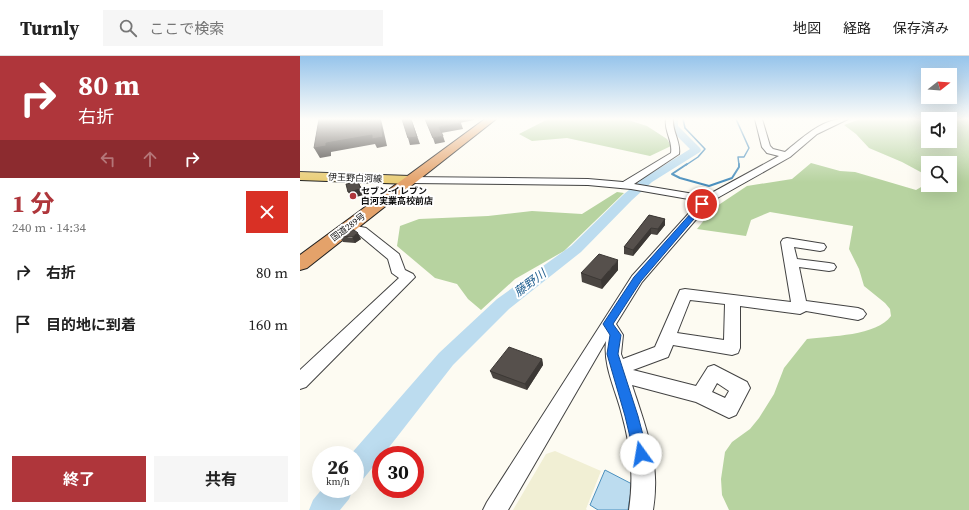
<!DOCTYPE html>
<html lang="ja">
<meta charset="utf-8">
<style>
body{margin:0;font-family:"Source Serif 4","Noto Sans JP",serif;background:#f6f6f6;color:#222;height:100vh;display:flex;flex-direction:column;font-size:15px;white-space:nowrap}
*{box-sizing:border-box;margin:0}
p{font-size:13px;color:#767676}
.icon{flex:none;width:22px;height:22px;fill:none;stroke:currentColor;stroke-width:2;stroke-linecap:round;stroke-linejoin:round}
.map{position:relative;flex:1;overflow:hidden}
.drawer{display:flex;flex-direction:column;background:#fff;width:300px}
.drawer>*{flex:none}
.hud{background:#af363b;color:#fff;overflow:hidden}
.needle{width:26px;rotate:73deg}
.tools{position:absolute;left:621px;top:12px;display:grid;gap:8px}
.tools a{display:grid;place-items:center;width:36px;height:36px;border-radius:0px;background:#fff;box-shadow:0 4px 16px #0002;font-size:20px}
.speed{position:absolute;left:12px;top:390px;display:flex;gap:8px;font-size:20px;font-weight:700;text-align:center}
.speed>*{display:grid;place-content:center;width:52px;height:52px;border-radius:50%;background:#fff;box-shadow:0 4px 16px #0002;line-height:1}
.speed small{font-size:10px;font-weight:400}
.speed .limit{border:6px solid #d22;background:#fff;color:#111}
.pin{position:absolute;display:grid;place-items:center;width:34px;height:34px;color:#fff;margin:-17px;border:2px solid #fff;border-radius:50%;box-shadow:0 1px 4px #0007}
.me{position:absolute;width:44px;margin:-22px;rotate:347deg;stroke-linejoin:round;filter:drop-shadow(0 0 3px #0008)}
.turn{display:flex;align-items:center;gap:14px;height:84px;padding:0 12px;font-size:18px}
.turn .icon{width:52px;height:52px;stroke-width:2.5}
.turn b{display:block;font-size:28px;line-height:34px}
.lanes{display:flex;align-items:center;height:38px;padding:0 12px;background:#0003;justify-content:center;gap:20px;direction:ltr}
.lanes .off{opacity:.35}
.round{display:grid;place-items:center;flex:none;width:42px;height:42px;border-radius:0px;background:#f6f6f6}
.overview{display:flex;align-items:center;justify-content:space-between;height:68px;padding:0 12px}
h1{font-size:24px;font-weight:700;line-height:30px;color:#af363b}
.action{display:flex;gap:8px;margin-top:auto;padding:8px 12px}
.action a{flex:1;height:46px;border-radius:0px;background:#af363b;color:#fff;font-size:16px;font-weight:700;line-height:46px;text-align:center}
.action a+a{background:#f6f6f6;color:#222}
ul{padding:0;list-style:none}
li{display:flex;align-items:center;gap:12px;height:52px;padding:0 12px}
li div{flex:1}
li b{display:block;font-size:15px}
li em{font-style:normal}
header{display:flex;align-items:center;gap:24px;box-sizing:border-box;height:56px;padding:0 20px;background:#fff;border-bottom:1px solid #e0e0e0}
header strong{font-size:19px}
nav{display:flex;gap:22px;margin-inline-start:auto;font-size:14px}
.search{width:280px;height:36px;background:#f6f6f6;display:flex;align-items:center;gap:10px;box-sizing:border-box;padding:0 14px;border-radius:0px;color:#767676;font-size:15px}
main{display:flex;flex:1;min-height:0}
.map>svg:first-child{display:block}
.farmland{fill:#f1efd4}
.forest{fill:#b7d3a0;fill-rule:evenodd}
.water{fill:#bcdcef;stroke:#4b90be}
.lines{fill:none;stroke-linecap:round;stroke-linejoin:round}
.stream-far1{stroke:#4b90be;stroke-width:1.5}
.stream{stroke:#4b90be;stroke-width:2}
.river{fill:#bcdcef;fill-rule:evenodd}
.minor-casing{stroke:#424242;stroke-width:2}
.major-casing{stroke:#202020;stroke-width:2}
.highway-casing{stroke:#202020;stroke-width:2}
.minor{fill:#fff;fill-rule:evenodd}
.major{fill:#e9cd76;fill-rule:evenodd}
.highway{fill:#e4a26a;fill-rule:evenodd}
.wall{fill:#4a4541}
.shaded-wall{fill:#3c3835}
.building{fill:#56504c;stroke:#3c3835}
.route{fill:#1a73e8;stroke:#114b97}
.poi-dot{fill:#af363b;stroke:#fff;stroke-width:1.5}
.labels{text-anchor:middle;stroke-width:4;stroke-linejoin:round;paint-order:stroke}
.far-street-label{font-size:9px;fill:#0f0f0f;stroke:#fff}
.far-poi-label{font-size:9px;font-weight:bold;fill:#0f0f0f;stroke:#fff;text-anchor:start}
.water-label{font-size:12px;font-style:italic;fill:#266392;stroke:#fff}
</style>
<header>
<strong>Turnly</strong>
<div class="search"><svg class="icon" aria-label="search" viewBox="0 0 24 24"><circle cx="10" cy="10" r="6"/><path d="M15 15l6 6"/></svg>ここで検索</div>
<nav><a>地図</a><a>経路</a><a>保存済み</a></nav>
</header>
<main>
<section class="drawer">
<div class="hud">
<div class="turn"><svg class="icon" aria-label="right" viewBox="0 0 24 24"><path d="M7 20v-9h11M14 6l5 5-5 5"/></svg><div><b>80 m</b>右折</div></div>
<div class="lanes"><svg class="icon off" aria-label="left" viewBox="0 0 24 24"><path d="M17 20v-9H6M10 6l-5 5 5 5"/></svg><svg class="icon off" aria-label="ahead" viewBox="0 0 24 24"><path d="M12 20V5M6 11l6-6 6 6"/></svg><svg class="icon" aria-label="right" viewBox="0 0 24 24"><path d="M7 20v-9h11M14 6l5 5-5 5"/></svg></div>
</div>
<div class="overview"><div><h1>1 分</h1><p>240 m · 14:34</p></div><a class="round" style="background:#d93025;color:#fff"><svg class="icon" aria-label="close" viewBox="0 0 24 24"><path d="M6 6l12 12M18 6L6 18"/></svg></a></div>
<ul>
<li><svg class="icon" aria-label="right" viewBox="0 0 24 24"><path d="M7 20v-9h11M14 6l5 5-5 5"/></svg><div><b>右折</b></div><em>80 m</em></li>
<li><svg class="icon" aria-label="arrive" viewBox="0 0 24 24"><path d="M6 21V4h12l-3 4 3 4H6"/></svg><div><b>目的地に到着</b></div><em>160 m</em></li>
</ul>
<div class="action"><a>終了</a><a>共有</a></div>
</section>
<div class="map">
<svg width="669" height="454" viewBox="0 0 669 454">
<rect width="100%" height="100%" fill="#fdfbf2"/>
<!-- farmland -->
<path class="farmland" d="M 255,395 L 301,415 L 286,453 L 287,454 L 213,454 L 246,398 Z"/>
<!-- forest -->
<g class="forest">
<path d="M 248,63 L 325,63 L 347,70 L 367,83 L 371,90 L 350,100 L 267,82 L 232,85 L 219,78 Z"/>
<path d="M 560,63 L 669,63 L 669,454 L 429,454 L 422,439 L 421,423 L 425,396 L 432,386 L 450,373 L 459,362 L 474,338 L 484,312 L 507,283 C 530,280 577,280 591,260 L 590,253 L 585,247 L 564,230 L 559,213 L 549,193 L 553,170 L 470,156 L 451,164 L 446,180 L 397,173 L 414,152 L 447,130 L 492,123 L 511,107 L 540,115 L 555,116 L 616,134 L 628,127 L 628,129 L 650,129 L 650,107 L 628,107 L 628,120 L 602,106 L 569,92 L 556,78 L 544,69 ZM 628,63 L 650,63 L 650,85 L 628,85 Z"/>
<path d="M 317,136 L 324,137 L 264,195 L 215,223 L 181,254 L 168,243 L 157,228 L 135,222 L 97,190 L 100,170 L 119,163 L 188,160 L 232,155 L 282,158 Z"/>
</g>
<!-- water -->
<path class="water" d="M 305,414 L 332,428 L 328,454 L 298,454 L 290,449 Z"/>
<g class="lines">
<!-- stream-far1 -->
<g class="stream-far1">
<path d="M 383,63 L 385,72 L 405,93 L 398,101 L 386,109"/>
<path d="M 436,63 L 449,92 L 444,101 L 438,101 L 439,109"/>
</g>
<!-- stream -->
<path class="stream" d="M 387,108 L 372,118 L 380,122 L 409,130 L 432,122 L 439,111 L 439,108"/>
<!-- river -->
<g class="river">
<path d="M 370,63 L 378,63 L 378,70 L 400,92 L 401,94 L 400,96 L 352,126 L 332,144 L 281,196 L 209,253 L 153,309 L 83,399 L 81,399 L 81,401 L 64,422 L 55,426 L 55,399 L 50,399 L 139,297 L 197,243 L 271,190 L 324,138 L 344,122 L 390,93 L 368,71 Z"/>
<path d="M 22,433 L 53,433 L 49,443 L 40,454 L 9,454 L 13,444 Z"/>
</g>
<defs>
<g id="minor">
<path d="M 366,63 L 373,63 C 372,75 381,86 379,98 L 334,128 L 406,140 L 479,100 L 467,97 L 462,91 L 455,63 L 462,63 L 470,90 L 473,93 L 485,96 C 501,83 525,60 548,63 L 517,78 L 490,101 L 412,145 L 342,226 L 316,268 L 323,279 L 321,298 L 323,303 L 355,291 L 380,234 L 385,233 L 491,246 L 481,186 L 483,183 L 487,182 L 524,188 L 526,191 L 524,194 L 520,195 L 494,191 L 497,203 L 529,207 L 534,208 L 536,211 L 534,214 L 529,215 L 499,211 L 506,245 L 558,252 L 563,254 L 566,258 L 563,262 L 558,264 L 506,255 L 500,258 L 440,250 L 440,292 L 438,297 L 432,299 L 373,289 L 368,301 L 333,314 L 396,330 L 408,311 L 414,309 L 447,326 L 450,332 L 436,359 L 429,362 L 396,346 L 332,329 C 342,360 357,399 355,432 C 355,440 354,447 353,454 L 329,454 C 334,420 331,392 322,359 C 316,334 303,311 306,285 L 208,454 L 183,454 L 187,446 L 332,220 L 400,145 L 331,133 L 288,129 L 110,127 L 105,124 L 110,121 L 288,123 L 323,126 L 371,97 C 373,85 364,75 366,63 ZM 390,244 L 425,248 L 424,284 L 377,277 ZM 417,327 L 429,335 L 425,342 L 412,336 Z"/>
<path d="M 47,168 L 66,172 L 99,198 L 105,214 L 113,218 L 115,221 L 6,331 L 0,333 L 0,314 L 99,222 L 92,217 L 88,203 L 58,178 L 43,174 L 41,172 L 43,170 Z"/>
</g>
<path id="major" d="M 0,116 L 110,120 L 114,121 L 116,124 L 114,127 L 110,128 L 0,124 Z"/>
<path id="highway" d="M 185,63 L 196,63 L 7,212 L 0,214 L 0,199 Z"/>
</defs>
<!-- minor casing -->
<use href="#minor" class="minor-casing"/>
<!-- major casing -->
<use href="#major" class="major-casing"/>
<!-- highway casing -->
<use href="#highway" class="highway-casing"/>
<!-- minor -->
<use href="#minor" class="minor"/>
<!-- major -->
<use href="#major" class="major"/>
<!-- highway -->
<use href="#highway" class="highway"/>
</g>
<!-- wall -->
<g class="wall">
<path d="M 349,159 L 365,163 L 365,169 L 357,179 L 351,178 L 333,200 L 324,198 L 324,191 Z"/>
<path d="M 39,180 L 61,183 L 55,187 L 43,186 Z"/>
<path d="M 318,214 L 302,233 L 282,226 L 281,217 Z"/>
<path d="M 242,303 L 243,309 L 227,334 L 193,322 L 190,315 Z"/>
</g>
<!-- shaded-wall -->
<g class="shaded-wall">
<path d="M 80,63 L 81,63 L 87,90 L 77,92 L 75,88 L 31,96 L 31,100 L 20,102 L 14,92 Z"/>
<path d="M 111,63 L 120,88 L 110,89 L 108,82 Z"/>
<path d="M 158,63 L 174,63 L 174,64 L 159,67 Z"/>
<path d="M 161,67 L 163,73 L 141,77 L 139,71 Z"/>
<path d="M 143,80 L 145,86 L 135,88 L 133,82 Z"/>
<path d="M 58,126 L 61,131 L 64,139 L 52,142 L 48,136 Z"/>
<path d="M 365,163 L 365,169 L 357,179 L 358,173 Z"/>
<path d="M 351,172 L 351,178 L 333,200 L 333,194 Z"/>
<path d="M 58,177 L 61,183 L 55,187 L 52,181 Z"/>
<path d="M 318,204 L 318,214 L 302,233 L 301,224 Z"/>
<path d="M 242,303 L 243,309 L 227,334 L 225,328 Z"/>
</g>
<!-- building -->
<g class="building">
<path d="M 19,63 L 80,63 L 83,81 L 72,83 L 72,79 L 26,87 L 26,90 L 14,92 Z"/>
<path d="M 102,63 L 111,63 L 117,81 L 108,82 Z"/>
<path d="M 125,63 L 158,63 L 161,67 L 139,71 L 143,80 L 133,82 Z"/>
<path d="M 58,126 L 61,133 L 48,136 L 46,128 Z"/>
<path d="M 349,159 L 365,163 L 358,173 L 351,172 L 333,194 L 324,191 Z"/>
<path d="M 47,173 L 54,174 L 58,177 L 52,181 L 39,180 Z"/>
<path d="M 299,198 L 318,204 L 301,224 L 281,217 Z"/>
<path d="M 209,291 L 242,303 L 225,328 L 190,315 Z"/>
</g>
<!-- sky -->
<linearGradient id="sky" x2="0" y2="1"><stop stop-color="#96c4eb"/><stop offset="0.5" stop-color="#fefdf9"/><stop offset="1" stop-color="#fefdf9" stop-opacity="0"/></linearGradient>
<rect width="669" height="126" fill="url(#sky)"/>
<!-- route -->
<path class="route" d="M 402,146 L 406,148 L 405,150 L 341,225 L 313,268 L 321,279 L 318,298 L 338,360 L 348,398 L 346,403 L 341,405 L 336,403 L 334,398 L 325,360 L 307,298 L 310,279 L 303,268 L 334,221 L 400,147 Z"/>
<!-- markers -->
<circle class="poi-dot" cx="53" cy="140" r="4"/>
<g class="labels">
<!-- far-street labels -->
<g class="far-street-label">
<text transform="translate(55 122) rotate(2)" y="3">伊王野白河線</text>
<text transform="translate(48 171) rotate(-37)" y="3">国道289号</text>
</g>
<!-- far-poi labels -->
<g class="far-poi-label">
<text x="61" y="138">セブン-イレブン<tspan x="61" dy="10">白河実業高校前店</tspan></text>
</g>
<!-- water labels -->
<g class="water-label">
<text transform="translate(230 227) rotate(-37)" y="4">藤野川</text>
</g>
</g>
</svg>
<div class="tools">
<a><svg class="needle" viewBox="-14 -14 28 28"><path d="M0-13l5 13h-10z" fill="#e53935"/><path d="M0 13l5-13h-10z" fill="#767676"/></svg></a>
<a><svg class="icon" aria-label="sound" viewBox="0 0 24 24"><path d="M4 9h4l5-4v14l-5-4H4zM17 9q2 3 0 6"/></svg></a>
<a><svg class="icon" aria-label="search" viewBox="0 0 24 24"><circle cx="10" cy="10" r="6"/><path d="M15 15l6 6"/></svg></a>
</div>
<div class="speed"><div>26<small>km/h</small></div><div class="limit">30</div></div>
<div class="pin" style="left:402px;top:148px;background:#d93025"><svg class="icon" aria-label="arrive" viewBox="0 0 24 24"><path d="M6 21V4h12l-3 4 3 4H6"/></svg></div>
<svg class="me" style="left:341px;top:398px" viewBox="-20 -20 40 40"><circle r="19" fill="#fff"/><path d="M0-13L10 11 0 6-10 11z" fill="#1a73e8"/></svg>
</div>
</main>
